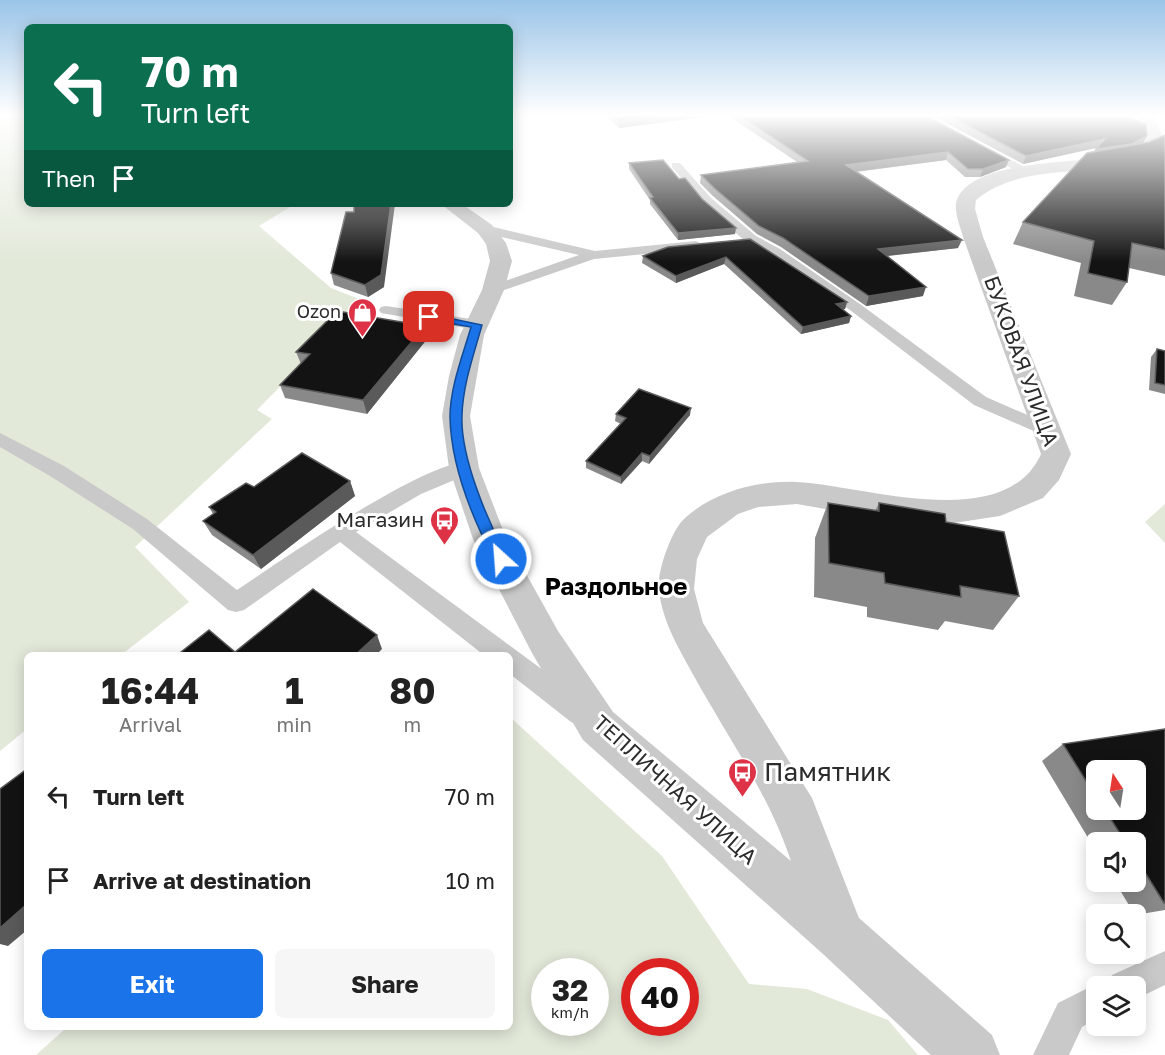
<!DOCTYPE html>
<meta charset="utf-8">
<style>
body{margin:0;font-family:"Golos Text",sans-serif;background:#f6f6f6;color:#222;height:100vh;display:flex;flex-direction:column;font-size:22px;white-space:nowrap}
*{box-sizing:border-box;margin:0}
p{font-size:20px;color:#767676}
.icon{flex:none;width:33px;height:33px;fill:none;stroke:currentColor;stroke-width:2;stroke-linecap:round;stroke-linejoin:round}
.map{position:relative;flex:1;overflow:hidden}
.sheet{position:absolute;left:24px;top:652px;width:489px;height:378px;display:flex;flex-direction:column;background:#fff;border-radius:9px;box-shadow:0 3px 15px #0003}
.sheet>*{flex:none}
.hud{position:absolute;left:24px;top:24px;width:489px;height:183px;border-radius:9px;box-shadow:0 3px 15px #0003;background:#0b6e4f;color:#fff;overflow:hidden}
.needle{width:39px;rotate:348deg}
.tools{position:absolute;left:1086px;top:760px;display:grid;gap:12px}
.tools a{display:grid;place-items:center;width:60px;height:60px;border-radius:9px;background:#fff;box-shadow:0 3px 15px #0003;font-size:30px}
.speed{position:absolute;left:531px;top:958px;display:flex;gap:12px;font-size:30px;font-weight:700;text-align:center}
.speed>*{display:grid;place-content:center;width:78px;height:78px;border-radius:50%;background:#fff;box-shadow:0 3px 15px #0003;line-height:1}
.speed small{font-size:15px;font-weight:400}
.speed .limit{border:9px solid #d22;background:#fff;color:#111}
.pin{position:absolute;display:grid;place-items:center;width:51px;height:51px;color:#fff;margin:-26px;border-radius:12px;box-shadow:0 3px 9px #0006}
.me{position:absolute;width:66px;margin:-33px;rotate:334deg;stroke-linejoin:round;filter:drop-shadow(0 0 4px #0008)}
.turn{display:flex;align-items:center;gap:21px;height:126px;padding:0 18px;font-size:27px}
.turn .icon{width:78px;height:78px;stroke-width:2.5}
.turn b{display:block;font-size:42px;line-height:51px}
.then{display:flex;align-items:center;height:57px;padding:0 18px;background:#0003;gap:12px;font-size:22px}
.eta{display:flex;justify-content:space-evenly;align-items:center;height:102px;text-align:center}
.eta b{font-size:36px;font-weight:700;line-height:42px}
.button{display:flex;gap:12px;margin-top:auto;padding:12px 18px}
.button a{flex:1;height:69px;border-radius:9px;background:#1a73e8;color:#fff;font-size:24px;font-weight:700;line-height:69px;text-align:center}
.button a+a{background:#f6f6f6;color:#222}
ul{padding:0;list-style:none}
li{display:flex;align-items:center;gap:18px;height:84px;padding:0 18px}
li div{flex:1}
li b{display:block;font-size:22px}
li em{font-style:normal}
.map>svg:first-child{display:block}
.green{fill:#e2e9d9;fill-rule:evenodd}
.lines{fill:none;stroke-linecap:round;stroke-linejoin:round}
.service{fill:#c9c9c9;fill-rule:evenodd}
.minor{fill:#c9c9c9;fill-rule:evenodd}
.tertiary{fill:#c9c9c9;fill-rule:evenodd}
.wall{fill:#898989;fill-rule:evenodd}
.shaded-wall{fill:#5a5a5a}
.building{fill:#131313;stroke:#5a5a5a;stroke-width:1.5}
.route{fill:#1a73e8;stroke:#114b97;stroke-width:1.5}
.labels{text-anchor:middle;stroke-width:6;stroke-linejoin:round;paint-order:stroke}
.far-poi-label{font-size:18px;fill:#2c2c2c;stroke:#fff;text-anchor:end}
.street-label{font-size:21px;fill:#2c2c2c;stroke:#fff}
.poi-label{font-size:21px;fill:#2c2c2c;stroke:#fff;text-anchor:end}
.quarter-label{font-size:24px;font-weight:bold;fill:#000;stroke:#fff}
.near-poi-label{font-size:26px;fill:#2c2c2c;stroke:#fff;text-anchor:start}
</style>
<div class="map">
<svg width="1165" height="1055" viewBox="0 0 1165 1055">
<rect width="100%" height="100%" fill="#fff"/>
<!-- green -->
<g class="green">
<path d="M 0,114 L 27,114 L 27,204 L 295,204 L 259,226 L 331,288 L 369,303 L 347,319 L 257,410 L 272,419 L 135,547 L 189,602 L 121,655 L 27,656 L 27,729 L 0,751 Z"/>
<path d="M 1165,504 L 1165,543 L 1145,522 Z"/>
<path d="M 510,717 L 662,856 L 749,984 L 807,989 L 888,1020 L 918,1055 L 36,1055 L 66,1028 L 510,1028 ZM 544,972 L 596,972 L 596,1023 L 544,1023 ZM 634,972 L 686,972 L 686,1023 L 634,1023 Z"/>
</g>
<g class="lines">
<!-- service -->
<g class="service">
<path d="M 983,146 L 1029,169 L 1031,171 L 1021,173 L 979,151 L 978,149 Z"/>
<path d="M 672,163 L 680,163 L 711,198 L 756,236 L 780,249 L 860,304 L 986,397 L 1055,427 L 1058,431 L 1055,435 L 1043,435 L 974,405 L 850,310 L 770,255 L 746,242 L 703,204 L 672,167 Z"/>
<path d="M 485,225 L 595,251 L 696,241 L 703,245 L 696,249 L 594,259 L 493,294 L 486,290 L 488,287 L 579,255 L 480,232 L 480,226 Z"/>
<path d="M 386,306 L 477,320 L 485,325 L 477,330 L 381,313 L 379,310 L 381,307 Z"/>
<path d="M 0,433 L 64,466 L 147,519 L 237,590 C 273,566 435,453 471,463 L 474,468 L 471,473 L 421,494 L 356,532 L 589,704 L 593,713 L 589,722 L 580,725 L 571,722 L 510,674 L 510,656 L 485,656 L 340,542 L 244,610 L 236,612 L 228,610 L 133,529 L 50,476 L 0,447 Z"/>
<path d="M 1165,951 L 1165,985 L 1136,999 L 1136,987 L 1107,987 L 1112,975 Z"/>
<path d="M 1096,984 L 1103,987 L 1096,987 L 1096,1019 L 1082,1027 L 1069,1055 L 1033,1055 L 1058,1003 Z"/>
</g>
<!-- minor -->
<path class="minor" d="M 1137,114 L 1152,114 L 1162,135 L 1159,150 C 1102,184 1028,157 976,200 L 975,209 L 983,237 L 1071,454 L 1059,480 L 1043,498 L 1000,516 L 947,524 L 898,522 L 797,504 L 758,507 L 738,514 L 707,537 L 697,559 L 694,589 L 703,623 L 812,798 L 864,931 L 857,949 L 839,956 L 821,949 C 804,908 795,865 777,825 C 756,777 721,725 695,678 C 680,650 663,624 659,591 C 656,574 671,532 683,520 C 712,492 758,480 797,482 C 862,485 1005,535 1041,454 L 963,237 C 960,225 952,209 958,197 C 980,157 1088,164 1129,154 L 1145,145 L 1146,135 Z"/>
<!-- tertiary -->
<path class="tertiary" d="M 441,204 L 462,204 L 492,225 L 506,243 L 512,261 L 504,290 L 484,335 L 470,416 L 479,468 L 506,538 L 558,631 L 613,712 L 859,918 L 992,1035 L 1000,1055 L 931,1055 L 823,954 L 583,740 L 532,653 L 473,539 L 449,468 L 442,416 L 449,376 L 460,335 L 482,290 L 490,261 L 486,244 L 478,233 Z"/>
</g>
<!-- wall -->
<g class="wall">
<path d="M 604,114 L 923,114 L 1006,167 L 980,177 L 965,177 L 946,160 L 856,172 L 958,248 L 888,256 L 923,296 L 866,306 L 781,247 L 757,234 L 713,196 L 700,183 L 701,175 L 797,162 L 726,114 L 619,128 Z"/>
<path d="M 929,114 L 1119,114 L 1143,143 L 1149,142 L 1165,135 L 1165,276 L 1129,268 L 1127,282 L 1112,305 L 1074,296 L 1081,263 L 1013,244 L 1023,222 L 1094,152 L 1097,147 L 1023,164 Z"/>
<path d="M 629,163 L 679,179 L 702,199 L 735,234 L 678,240 L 650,204 L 650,200 L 629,169 Z"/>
<path d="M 750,239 L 847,302 L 845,309 L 843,309 L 851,316 L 849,323 L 801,334 L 724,264 L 676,283 L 642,263 L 643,256 Z"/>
<path d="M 331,273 L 384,287 L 368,297 L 334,285 Z"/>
<path d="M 427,339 L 367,414 L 285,398 L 280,385 L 301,364 L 296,352 Z"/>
<path d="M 1157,349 L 1165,351 L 1165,394 L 1149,390 L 1151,357 Z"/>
<path d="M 616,414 L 690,415 L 649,464 L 642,461 L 621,484 L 586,468 L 586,461 L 621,424 L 615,421 Z"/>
<path d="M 350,481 L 355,496 L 261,569 L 212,535 L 203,521 L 213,514 L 209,507 L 254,487 Z"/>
<path d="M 828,503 L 875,511 L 879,503 L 946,522 L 1019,596 L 993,630 L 945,621 L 938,630 L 867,617 L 867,607 L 814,597 L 815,538 Z"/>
<path d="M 1165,729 L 1165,910 L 1135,915 L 1115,882 L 1136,882 L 1136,843 L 1096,843 L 1096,851 L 1042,761 L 1063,744 ZM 1096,771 L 1136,810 L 1096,810 Z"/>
</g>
<!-- shaded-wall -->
<g class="shaded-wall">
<path d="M 672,114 L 726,114 L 619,128 L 620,121 Z"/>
<path d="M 1147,136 L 1143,144 L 1092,157 L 1096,149 Z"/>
<path d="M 1105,139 L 1101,147 L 1023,164 L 1026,156 Z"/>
<path d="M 948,152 L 946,160 L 844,173 L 846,165 Z"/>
<path d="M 1009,160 L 1006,167 L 980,177 L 983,169 Z"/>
<path d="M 391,204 L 395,204 L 384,287 L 368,297 L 365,285 Z"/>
<path d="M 736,228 L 735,234 L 678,240 L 678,233 Z"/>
<path d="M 962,240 L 958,248 L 876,257 L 878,249 Z"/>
<path d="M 726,257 L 724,264 L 676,283 L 676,276 Z"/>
<path d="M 926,287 L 923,296 L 866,306 L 869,296 Z"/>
<path d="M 847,302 L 845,309 L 834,311 L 836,304 Z"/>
<path d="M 851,316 L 849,323 L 801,334 L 803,327 Z"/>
<path d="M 425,326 L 427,339 L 367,414 L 363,400 Z"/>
<path d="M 691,408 L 690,415 L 649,464 L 650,456 Z"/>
<path d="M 642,453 L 642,461 L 621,484 L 621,477 Z"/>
<path d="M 350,481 L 355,496 L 261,569 L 253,555 Z"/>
<path d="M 377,635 L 382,649 L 375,656 L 354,656 Z"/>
<path d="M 27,904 L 27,930 L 8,946 L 0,944 L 0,928 Z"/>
</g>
<!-- building -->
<g class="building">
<path d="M 612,114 L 672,114 L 620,121 Z"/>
<path d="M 737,114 L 923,114 L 1009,160 L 983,169 L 968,169 L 948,152 L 846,165 L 962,240 L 878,249 L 926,287 L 869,296 L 783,238 L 759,226 L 714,188 L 701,175 L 808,161 Z"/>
<path d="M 945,114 L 1119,114 L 1146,124 L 1147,136 L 1132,144 L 1096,149 L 1105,139 L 1026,156 Z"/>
<path d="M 1165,135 L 1165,250 L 1132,243 L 1127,282 L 1088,273 L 1094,241 L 1023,222 L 1087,153 L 1149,142 Z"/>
<path d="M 663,160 L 679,179 L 685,178 L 702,199 L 736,228 L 678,233 L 650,198 L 653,197 L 629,163 Z"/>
<path d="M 354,204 L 391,204 L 381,275 L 365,285 L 331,273 L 346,212 L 354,212 Z"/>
<path d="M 750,239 L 847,302 L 836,304 L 851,316 L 803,327 L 726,257 L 676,276 L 643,256 L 668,247 Z"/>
<path d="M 337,311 L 425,326 L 363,400 L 280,385 L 310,354 L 296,352 Z"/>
<path d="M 1157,349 L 1165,351 L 1165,385 L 1155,383 Z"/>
<path d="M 639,389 L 691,408 L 650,456 L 642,453 L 621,477 L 586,461 L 626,418 L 616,414 Z"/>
<path d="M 302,453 L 350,481 L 253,555 L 203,521 L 216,512 L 209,507 L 246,483 L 254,487 Z"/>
<path d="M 828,503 L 879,511 L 879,503 L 945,514 L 946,522 L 1004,532 L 1019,596 L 960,586 L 961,597 L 885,583 L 884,573 L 829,563 Z"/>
<path d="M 313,589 L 377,635 L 354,656 L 176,656 L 209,630 L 235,652 Z"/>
<path d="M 1165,729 L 1165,902 L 1164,903 L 1136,858 L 1136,843 L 1126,843 L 1105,810 L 1136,810 L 1136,771 L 1096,771 L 1096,797 L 1063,744 Z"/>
<path d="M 27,769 L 27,904 L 0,928 L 0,789 Z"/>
</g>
<!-- sky -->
<linearGradient id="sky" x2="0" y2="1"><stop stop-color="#9ac4e8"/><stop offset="0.44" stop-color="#fff"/><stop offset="1" stop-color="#fff" stop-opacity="0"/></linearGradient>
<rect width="1165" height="262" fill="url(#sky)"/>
<!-- route -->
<path class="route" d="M 429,314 L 482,325 C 474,354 463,384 462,415 C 460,457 488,522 508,559 L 501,565 L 496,563 C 473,520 451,467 450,417 C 450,387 463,355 471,327 L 425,319 L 425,315 Z"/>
<!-- icons -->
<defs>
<symbol id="shop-pin" viewBox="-11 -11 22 30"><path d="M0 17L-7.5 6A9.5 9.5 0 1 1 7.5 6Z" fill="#de3246" stroke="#fff"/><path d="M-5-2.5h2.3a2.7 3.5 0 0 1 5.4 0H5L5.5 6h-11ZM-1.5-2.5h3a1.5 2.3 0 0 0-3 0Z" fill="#fff"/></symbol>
<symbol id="bus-pin" viewBox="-11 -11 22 30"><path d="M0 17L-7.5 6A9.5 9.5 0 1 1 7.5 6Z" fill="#de3246" stroke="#fff"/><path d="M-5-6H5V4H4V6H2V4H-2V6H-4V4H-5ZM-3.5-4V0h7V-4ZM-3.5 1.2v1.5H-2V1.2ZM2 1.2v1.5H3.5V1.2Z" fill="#fff"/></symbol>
</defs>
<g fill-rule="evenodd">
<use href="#shop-pin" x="346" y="296" width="33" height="45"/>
<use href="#bus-pin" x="428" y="504" width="33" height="45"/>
<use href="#bus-pin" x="726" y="756" width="33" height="45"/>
</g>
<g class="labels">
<!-- far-poi labels -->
<g class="far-poi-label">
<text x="341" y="318">Ozon</text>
</g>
<!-- street labels -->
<g class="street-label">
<text transform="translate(1021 361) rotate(70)" y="7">БУКОВАЯ УЛИЦА</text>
<text transform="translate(675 790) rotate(42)" y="7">ТЕПЛИЧНАЯ УЛИЦА</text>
</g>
<!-- poi labels -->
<g class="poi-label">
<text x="424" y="527">Магазин</text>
</g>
<!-- quarter labels -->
<g class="quarter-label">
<text x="616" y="595">Раздольное</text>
</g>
<!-- near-poi labels -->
<g class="near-poi-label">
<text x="764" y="781">Памятник</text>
</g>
</g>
</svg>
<div class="tools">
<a><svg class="needle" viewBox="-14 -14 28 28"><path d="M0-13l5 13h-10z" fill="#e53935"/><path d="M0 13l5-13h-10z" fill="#767676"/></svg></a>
<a><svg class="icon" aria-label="sound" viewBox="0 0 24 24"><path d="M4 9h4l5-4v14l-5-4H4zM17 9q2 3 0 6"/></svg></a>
<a><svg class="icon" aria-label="search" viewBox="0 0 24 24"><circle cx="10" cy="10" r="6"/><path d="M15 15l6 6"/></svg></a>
<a><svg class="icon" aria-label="layers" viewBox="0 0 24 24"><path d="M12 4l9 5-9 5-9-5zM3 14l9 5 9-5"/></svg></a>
</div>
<div class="speed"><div>32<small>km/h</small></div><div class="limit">40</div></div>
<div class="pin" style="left:429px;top:317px;background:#d93025"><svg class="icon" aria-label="arrive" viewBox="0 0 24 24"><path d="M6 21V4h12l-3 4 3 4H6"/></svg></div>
<svg class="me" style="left:501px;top:559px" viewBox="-20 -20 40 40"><circle r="17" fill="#1a73e8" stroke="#fff" stroke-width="3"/><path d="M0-11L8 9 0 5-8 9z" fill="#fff"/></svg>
<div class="hud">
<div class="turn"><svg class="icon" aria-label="left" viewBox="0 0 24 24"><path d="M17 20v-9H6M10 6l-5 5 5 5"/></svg><div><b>70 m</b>Turn left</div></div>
<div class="then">Then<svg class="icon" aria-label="arrive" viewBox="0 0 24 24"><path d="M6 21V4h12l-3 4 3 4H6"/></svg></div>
</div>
<section class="sheet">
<div class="eta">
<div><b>16:44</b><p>Arrival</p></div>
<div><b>1</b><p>min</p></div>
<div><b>80</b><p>m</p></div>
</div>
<ul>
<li><svg class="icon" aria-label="left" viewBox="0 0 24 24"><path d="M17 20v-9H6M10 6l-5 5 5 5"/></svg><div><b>Turn left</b></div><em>70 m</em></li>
<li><svg class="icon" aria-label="arrive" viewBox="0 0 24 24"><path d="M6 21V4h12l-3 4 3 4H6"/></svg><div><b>Arrive at destination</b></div><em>10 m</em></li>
</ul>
<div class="button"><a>Exit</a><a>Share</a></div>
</section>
</div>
